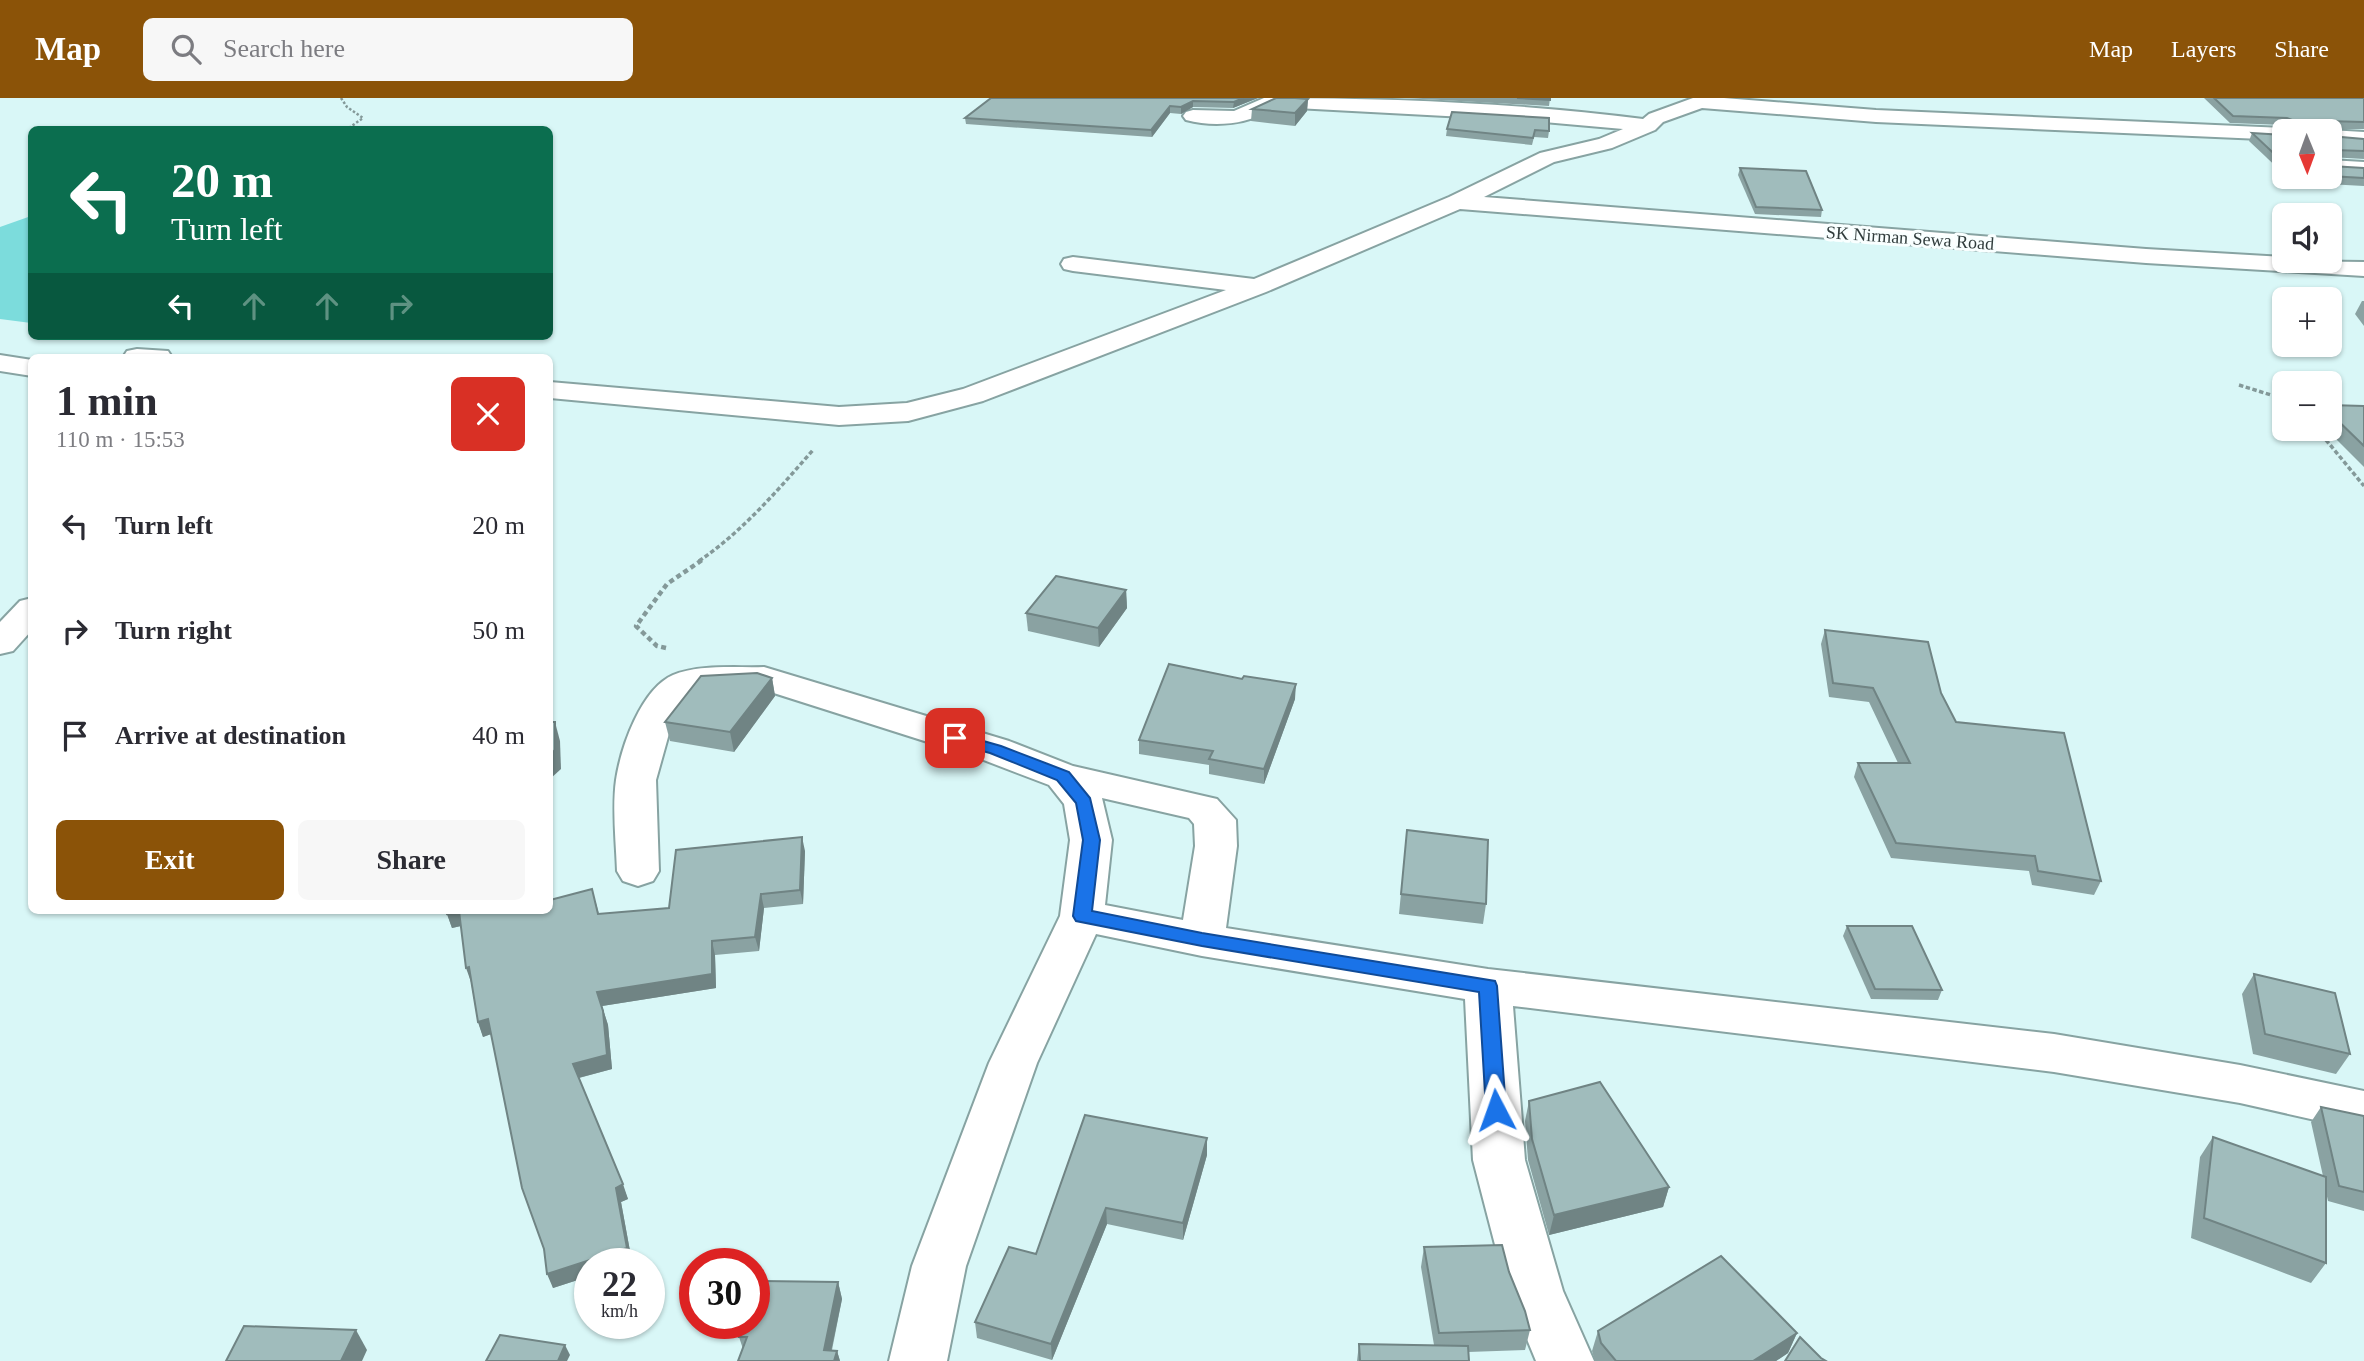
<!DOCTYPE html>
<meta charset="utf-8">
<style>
body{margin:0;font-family:Georgia,serif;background:#f7f7f7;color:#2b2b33;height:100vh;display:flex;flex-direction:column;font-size:26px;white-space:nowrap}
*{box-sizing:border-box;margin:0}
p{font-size:23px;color:#7c7c81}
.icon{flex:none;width:38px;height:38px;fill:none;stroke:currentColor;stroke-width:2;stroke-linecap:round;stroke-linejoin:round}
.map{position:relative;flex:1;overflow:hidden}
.drawer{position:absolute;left:28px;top:256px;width:525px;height:560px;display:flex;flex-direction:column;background:#fff;border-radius:10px;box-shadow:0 2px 5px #0004}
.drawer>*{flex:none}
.hud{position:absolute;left:28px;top:28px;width:525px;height:214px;border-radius:10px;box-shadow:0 2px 5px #0004;background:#0b6e4f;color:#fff;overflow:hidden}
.needle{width:46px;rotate:179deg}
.tools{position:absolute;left:2272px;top:21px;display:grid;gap:14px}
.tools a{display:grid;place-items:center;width:70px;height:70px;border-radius:10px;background:#fff;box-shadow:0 2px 5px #0004;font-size:35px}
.speed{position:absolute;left:574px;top:1150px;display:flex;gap:14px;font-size:35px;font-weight:700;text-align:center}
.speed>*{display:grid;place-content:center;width:91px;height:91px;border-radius:50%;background:#fff;box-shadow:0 2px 5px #0004;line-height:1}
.speed small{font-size:18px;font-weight:400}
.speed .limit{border:10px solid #d22;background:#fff;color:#111}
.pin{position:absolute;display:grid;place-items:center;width:60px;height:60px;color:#fff;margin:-30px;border-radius:14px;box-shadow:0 4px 10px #0006}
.me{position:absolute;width:77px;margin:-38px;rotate:356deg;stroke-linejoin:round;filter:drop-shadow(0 0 5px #0008)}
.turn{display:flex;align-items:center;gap:24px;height:147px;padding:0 28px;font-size:32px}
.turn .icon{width:91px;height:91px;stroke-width:2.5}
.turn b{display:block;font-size:49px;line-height:60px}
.lanes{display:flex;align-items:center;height:66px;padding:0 28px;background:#0003;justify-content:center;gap:35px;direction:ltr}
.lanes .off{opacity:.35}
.round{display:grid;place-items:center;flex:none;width:74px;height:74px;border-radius:10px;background:#f7f7f7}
.overview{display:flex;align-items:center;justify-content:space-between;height:119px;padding:0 28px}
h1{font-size:42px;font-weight:600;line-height:52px}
.primary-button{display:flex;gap:14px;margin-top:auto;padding:14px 28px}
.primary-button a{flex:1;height:80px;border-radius:10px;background:#8b5308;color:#fff;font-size:28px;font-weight:600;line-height:80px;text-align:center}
.primary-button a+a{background:#f7f7f7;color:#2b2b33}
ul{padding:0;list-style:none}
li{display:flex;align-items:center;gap:21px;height:105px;padding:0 28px}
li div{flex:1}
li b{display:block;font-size:26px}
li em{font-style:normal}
header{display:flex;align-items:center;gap:42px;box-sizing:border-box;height:98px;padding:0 35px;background:#8b5308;color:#fff}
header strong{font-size:33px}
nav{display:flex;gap:38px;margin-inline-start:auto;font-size:24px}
.search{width:490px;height:63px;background:#f7f7f7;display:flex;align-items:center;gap:18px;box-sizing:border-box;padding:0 24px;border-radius:10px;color:#7c7c81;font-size:26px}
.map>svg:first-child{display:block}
.water{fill:#7cdcdc}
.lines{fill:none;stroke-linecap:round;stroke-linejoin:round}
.minor-casing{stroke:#87a3a2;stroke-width:4}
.path-far2{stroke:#849999;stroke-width:2.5;stroke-dasharray:2.5 2;stroke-linecap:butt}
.path-far1{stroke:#849999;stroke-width:3.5;stroke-dasharray:4.5 2.5;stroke-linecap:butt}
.path{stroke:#849999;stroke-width:4.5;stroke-dasharray:5 3.5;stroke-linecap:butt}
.minor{fill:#fff;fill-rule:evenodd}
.wall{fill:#8aa2a2}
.shaded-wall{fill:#708484}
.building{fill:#a0bcbc;stroke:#708484;stroke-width:2}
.route{fill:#1a73e8;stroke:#114b97;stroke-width:2}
.labels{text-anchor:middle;stroke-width:6;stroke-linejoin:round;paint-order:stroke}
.far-street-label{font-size:18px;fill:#313d3d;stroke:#f9ffff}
</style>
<header>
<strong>Map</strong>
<div class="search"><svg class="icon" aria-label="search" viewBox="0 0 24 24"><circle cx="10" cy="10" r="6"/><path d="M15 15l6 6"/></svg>Search here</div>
<nav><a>Map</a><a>Layers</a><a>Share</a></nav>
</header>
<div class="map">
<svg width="2364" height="1263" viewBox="0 0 2364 1263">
<rect width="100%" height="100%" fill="#d9f7f7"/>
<!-- water -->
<path class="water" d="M 31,118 L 31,225 L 0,221 L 0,129 Z"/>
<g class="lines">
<defs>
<g id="minor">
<path d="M 1264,0 C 1390,0 1519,5 1643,21 L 1649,16 L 1693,0 L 1724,0 L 1876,12 L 2284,30 L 2292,33 L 2284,33 L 2284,42 L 1876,24 L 1702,10 L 1663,24 L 1655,32 L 1612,50 L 1554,64 L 1484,99 L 2146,151 L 2284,159 L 2284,163 L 2364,164 L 2364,178 L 2146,165 L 1460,111 L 1266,194 L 983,303 L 908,323 L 839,327 L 550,300 L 550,284 L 839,309 L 907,305 L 963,291 L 1226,192 L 1073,173 L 1064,171 L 1061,166 L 1064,161 L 1073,159 L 1254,181 L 1449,99 L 1540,55 L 1599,41 L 1623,31 L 1521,22 L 1277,9 C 1249,26 1217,30 1186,22 L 1183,18 L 1186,14 L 1193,12 L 1234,13 Z"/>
<path d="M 2329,32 L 2364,34 L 2364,46 L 2329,44 L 2329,33 L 2323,33 Z"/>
<path d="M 2329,62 L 2364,64 L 2364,76 L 2329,74 Z"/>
<path d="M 137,251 L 168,253 L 172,259 L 123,259 L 127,253 Z"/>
<path d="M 0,257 L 32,262 L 32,278 L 0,273 Z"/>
<path d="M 32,500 L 32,532 L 13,553 L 0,556 L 0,524 L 20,503 Z"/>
<path d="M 764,569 L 1009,643 L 1073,668 L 1217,701 L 1236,722 L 1237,748 L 1226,830 L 1488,871 L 2054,936 L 2240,967 L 2364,993 L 2364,1033 L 2240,1005 L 2054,974 L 1513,908 L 1525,1062 L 1563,1193 L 1594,1263 L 1536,1263 L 1507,1193 L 1473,1062 L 1465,901 L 1202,858 L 1096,836 L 1037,965 L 966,1168 L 947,1263 L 889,1263 L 912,1168 L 989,965 L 1060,818 L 1070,742 L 1064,706 L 1049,687 L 981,661 L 761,591 L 696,595 L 680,605 L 675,614 L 656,682 L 659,773 L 653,783 L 638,788 L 623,783 L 617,773 C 616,744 612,710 616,682 C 621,649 641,591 673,577 C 700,566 736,570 764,569 ZM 1102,700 L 1189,720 L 1194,726 L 1195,748 L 1183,822 L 1105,807 L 1112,742 Z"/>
</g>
</defs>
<!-- minor casing -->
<use href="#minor" class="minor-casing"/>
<!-- path-far2 -->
<path class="path-far2" d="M 341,0 L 347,9 L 363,20 L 346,32"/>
<!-- path-far1 -->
<g class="path-far1">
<path d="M 2239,287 L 2284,301"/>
<path d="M 2317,331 L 2364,388"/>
<path d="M 699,463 C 743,433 778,392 813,352"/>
</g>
<!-- path -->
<path class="path" d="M 666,550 L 657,548 L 636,528 L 667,486 L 702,462"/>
<!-- minor -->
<use href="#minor" class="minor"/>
</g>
<!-- wall -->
<g class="wall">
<path d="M 991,0 L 1258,0 L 1233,10 L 1193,9 L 1181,16 L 1170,15 L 1152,39 L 966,26 L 965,20 Z"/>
<path d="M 1405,0 L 1550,0 L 1549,8 Z"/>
<path d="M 2204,0 L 2364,0 L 2364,31 L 2330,31 L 2330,38 L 2364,41 L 2364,61 L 2330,59 L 2331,68 L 2364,70 L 2364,88 L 2291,84 L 2286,79 L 2329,79 L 2329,33 L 2288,33 L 2289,30 L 2284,27 L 2230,25 Z"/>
<path d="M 1308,1 L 1307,13 L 1295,28 L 1251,23 L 1252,11 Z"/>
<path d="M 1452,14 L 1549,33 L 1548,40 L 1534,39 L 1532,47 L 1446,38 L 1447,31 Z"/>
<path d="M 2252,35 L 2284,37 L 2284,76 L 2249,43 Z"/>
<path d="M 1740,70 L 1822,112 L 1821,119 L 1755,116 L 1738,77 Z"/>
<path d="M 2362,203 L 2364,203 L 2364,228 L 2355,216 Z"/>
<path d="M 2329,307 L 2364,308 L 2364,369 L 2326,331 L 2329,331 Z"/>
<path d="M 1126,492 L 1127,510 L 1099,549 L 1028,533 L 1026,515 Z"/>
<path d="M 1825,532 L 1941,595 L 1956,624 L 2101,783 L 2094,797 L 2032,787 L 2029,773 L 1891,760 L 1854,679 L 1858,665 L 1898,665 L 1869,604 L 1829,599 L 1821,546 Z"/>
<path d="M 772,580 L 775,598 L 734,654 L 670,643 L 665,624 Z"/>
<path d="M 1242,581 L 1295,601 L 1264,686 L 1209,676 L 1209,667 L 1139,656 L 1139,642 Z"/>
<path d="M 1407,732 L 1486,806 L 1483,826 L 1399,816 Z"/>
<path d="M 805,753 L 803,806 L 764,810 L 759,853 L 715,857 L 716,890 L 602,908 L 608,927 L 612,971 L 579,980 L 628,1101 L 621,1104 L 632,1164 L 627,1166 L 590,1166 L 590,1178 L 553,1190 L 491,936 L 483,939 L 478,924 L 461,828 L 452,830 L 447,816 L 596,805 L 599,816 L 669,810 Z"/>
<path d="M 1847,828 L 1942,892 L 1938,902 L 1871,901 L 1843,838 Z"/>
<path d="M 2254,876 L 2350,956 L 2336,976 L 2253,956 L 2242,896 Z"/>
<path d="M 1529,1003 L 1669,1089 L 1663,1109 L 1549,1137 L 1528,1062 L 1525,1023 Z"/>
<path d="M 2321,1009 L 2364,1018 L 2364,1113 L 2328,1103 L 2326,1094 L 2326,1165 L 2311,1185 L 2191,1140 L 2200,1059 L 2213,1039 L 2323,1078 L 2311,1024 Z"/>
<path d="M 1207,1040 L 1207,1057 L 1183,1142 L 1107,1126 L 1052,1262 L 977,1240 L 975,1224 L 1036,1156 Z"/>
<path d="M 1424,1149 L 1509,1174 L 1530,1232 L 1525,1252 L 1468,1254 L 1469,1263 L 1357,1263 L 1359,1246 L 1434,1247 L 1421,1169 Z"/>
<path d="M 838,1184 L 842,1201 L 832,1252 L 837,1253 L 840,1263 L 738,1263 L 743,1251 L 739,1239 Z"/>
<path d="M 1598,1233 L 1797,1235 L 1788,1255 L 1776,1263 L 1595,1263 L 1592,1253 Z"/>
</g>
<!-- shaded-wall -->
<g class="shaded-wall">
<path d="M 1243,0 L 1258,0 L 1233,10 L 1234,4 Z"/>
<path d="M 1308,1 L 1307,13 L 1295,28 L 1295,15 Z"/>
<path d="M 1193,3 L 1193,9 L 1181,16 L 1181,9 Z"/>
<path d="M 1170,8 L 1170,15 L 1152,39 L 1151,32 Z"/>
<path d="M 1126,492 L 1127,510 L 1099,549 L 1098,530 Z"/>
<path d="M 772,580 L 775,598 L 734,654 L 730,634 Z"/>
<path d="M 1296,586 L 1295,601 L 1264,686 L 1264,671 Z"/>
<path d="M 555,624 L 560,643 L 561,671 L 550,681 L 550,657 Z"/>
<path d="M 802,739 L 805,753 L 803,806 L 800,792 Z"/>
<path d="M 761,796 L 764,810 L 759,853 L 755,839 Z"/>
<path d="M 459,813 L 465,827 L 452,830 L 447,816 Z"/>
<path d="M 712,843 L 715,857 L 716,890 L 602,908 L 608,927 L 612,971 L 578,980 L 573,966 L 597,894 Z"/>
<path d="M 469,869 L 471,884 L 466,870 Z"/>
<path d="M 488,921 L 494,935 L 483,939 L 478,924 Z"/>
<path d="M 1207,1040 L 1207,1057 L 1183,1142 L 1183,1125 Z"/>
<path d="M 623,1086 L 628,1101 L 621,1104 L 632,1164 L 627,1166 L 590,1166 L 590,1178 L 553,1190 L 547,1176 L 616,1090 Z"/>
<path d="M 1669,1089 L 1663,1109 L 1549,1137 L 1554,1117 Z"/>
<path d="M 1106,1110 L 1107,1126 L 1052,1262 L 1051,1246 Z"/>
<path d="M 838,1184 L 842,1201 L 829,1263 L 824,1252 Z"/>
<path d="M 356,1232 L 367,1252 L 362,1263 L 341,1263 Z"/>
<path d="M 1797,1235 L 1788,1255 L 1776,1263 L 1753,1263 Z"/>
<path d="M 565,1247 L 570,1257 L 567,1263 L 558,1263 Z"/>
<path d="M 837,1253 L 840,1263 L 834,1263 Z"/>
</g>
<!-- building -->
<g class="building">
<path d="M 991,0 L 1243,0 L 1234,4 L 1193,3 L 1181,9 L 1170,8 L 1151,32 L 965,20 Z"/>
<path d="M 1276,0 L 1295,0 L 1308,1 L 1295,15 L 1252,11 Z"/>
<path d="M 1517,0 L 1550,0 L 1550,2 Z"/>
<path d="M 2214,0 L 2364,0 L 2364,24 L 2326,23 L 2324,26 L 2330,28 L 2330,38 L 2364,41 L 2364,53 L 2333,52 L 2330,54 L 2331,68 L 2364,70 L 2364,80 L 2329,78 L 2329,33 L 2288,33 L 2290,28 L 2297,27 L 2297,24 L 2287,20 L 2233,18 Z"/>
<path d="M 1452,14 L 1549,20 L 1549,33 L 1535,32 L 1533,40 L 1447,31 Z"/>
<path d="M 2252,35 L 2284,37 L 2284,65 Z"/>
<path d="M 1740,70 L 1806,73 L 1822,112 L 1756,109 Z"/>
<path d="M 2329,307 L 2364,308 L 2364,348 L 2329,314 Z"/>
<path d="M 1056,478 L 1126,492 L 1098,530 L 1026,515 Z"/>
<path d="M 1825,532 L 1928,544 L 1941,595 L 1956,624 L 2064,635 L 2101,783 L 2038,773 L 2035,758 L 1896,745 L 1858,665 L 1910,665 L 1873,590 L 1833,585 Z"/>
<path d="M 1169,566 L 1242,581 L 1244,578 L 1296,586 L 1264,671 L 1209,661 L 1213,653 L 1139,642 Z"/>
<path d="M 757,575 L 772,580 L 730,634 L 665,624 L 701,578 Z"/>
<path d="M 550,624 L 555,624 L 555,652 L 550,657 Z"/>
<path d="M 1407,732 L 1488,742 L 1486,806 L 1401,796 Z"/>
<path d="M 802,739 L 800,792 L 761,796 L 755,839 L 712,843 L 712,876 L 597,894 L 603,913 L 607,957 L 573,966 L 623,1086 L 616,1090 L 627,1150 L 547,1176 L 544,1151 L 522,1090 L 488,921 L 478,924 L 469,869 L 466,870 L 459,813 L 447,816 L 446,812 L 550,812 L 550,802 L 592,791 L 598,816 L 669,810 L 676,752 Z"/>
<path d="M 1847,828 L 1912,828 L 1942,892 L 1875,891 Z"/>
<path d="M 2254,876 L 2335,895 L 2350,956 L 2265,936 Z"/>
<path d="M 1600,984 L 1669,1089 L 1554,1117 L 1532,1041 L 1529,1003 Z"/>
<path d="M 2321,1009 L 2364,1018 L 2364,1094 L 2339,1088 Z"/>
<path d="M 1085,1017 L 1207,1040 L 1183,1125 L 1106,1110 L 1051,1246 L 975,1224 L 1009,1149 L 1036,1156 Z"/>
<path d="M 2213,1039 L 2326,1079 L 2326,1165 L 2204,1120 Z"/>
<path d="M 1502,1147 L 1509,1174 L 1525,1213 L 1530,1232 L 1439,1235 L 1424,1149 Z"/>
<path d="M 1721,1158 L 1797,1235 L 1753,1263 L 1616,1263 L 1601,1245 L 1598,1233 Z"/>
<path d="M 754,1183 L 838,1184 L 824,1252 L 837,1253 L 834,1263 L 738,1263 L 747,1239 L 739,1239 L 743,1225 L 754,1225 Z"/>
<path d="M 244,1228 L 356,1232 L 341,1263 L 226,1263 Z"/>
<path d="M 500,1237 L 565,1247 L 558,1263 L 486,1263 Z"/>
<path d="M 1800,1239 L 1821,1260 L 1826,1263 L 1785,1263 Z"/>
<path d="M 1359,1246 L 1468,1248 L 1469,1263 L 1360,1263 Z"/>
</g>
<!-- route -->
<path class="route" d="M 955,635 L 1001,648 L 1069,674 L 1090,700 L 1100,742 L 1092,813 L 1202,835 L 1495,883 L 1497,888 L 1506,1012 L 1503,1018 L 1496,1021 L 1489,1018 L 1486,1012 L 1479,894 L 1202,848 L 1076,823 L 1073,818 L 1083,742 L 1076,705 L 1057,682 L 990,655 L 949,644 L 947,640 L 949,637 Z"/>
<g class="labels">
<!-- far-street labels -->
<g class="far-street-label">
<text transform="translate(1910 140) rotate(4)" y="6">SK Nirman Sewa Road</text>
</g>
</g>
</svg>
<div class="tools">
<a><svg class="needle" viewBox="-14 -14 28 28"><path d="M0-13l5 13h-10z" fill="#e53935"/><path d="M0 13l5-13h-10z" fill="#7c7c81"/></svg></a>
<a><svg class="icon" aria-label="sound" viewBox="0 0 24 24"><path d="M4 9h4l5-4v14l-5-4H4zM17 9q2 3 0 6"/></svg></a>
<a>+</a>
<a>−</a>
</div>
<div class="speed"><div>22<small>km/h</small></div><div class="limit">30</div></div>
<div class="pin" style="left:955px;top:640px;background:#d93025"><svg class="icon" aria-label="arrive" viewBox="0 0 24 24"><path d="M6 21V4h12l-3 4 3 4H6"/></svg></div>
<svg class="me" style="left:1496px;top:1012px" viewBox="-20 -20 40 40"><path d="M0-17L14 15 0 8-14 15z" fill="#1a73e8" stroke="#fff" stroke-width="4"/></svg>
<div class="hud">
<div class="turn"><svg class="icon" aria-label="left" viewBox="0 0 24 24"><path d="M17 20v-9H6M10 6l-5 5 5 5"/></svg><div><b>20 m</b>Turn left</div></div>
<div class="lanes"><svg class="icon" aria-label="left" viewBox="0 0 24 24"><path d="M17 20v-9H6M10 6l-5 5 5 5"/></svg><svg class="icon off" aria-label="ahead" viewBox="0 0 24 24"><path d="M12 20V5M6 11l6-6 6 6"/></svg><svg class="icon off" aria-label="ahead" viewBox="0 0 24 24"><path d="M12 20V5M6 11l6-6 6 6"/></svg><svg class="icon off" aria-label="right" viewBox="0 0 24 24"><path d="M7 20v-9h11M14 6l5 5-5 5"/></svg></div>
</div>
<section class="drawer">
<div class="overview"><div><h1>1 min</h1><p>110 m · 15:53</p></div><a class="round" style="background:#d93025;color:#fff"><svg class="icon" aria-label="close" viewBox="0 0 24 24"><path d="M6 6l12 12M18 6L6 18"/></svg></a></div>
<ul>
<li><svg class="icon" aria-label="left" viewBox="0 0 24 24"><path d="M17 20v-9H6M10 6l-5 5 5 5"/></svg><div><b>Turn left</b></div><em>20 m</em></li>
<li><svg class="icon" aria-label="right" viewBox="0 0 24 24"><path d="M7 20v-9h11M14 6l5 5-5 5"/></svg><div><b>Turn right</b></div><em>50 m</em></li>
<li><svg class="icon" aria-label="arrive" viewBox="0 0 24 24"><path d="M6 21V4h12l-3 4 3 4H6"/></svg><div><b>Arrive at destination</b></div><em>40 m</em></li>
</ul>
<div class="primary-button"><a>Exit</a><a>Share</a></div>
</section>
</div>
